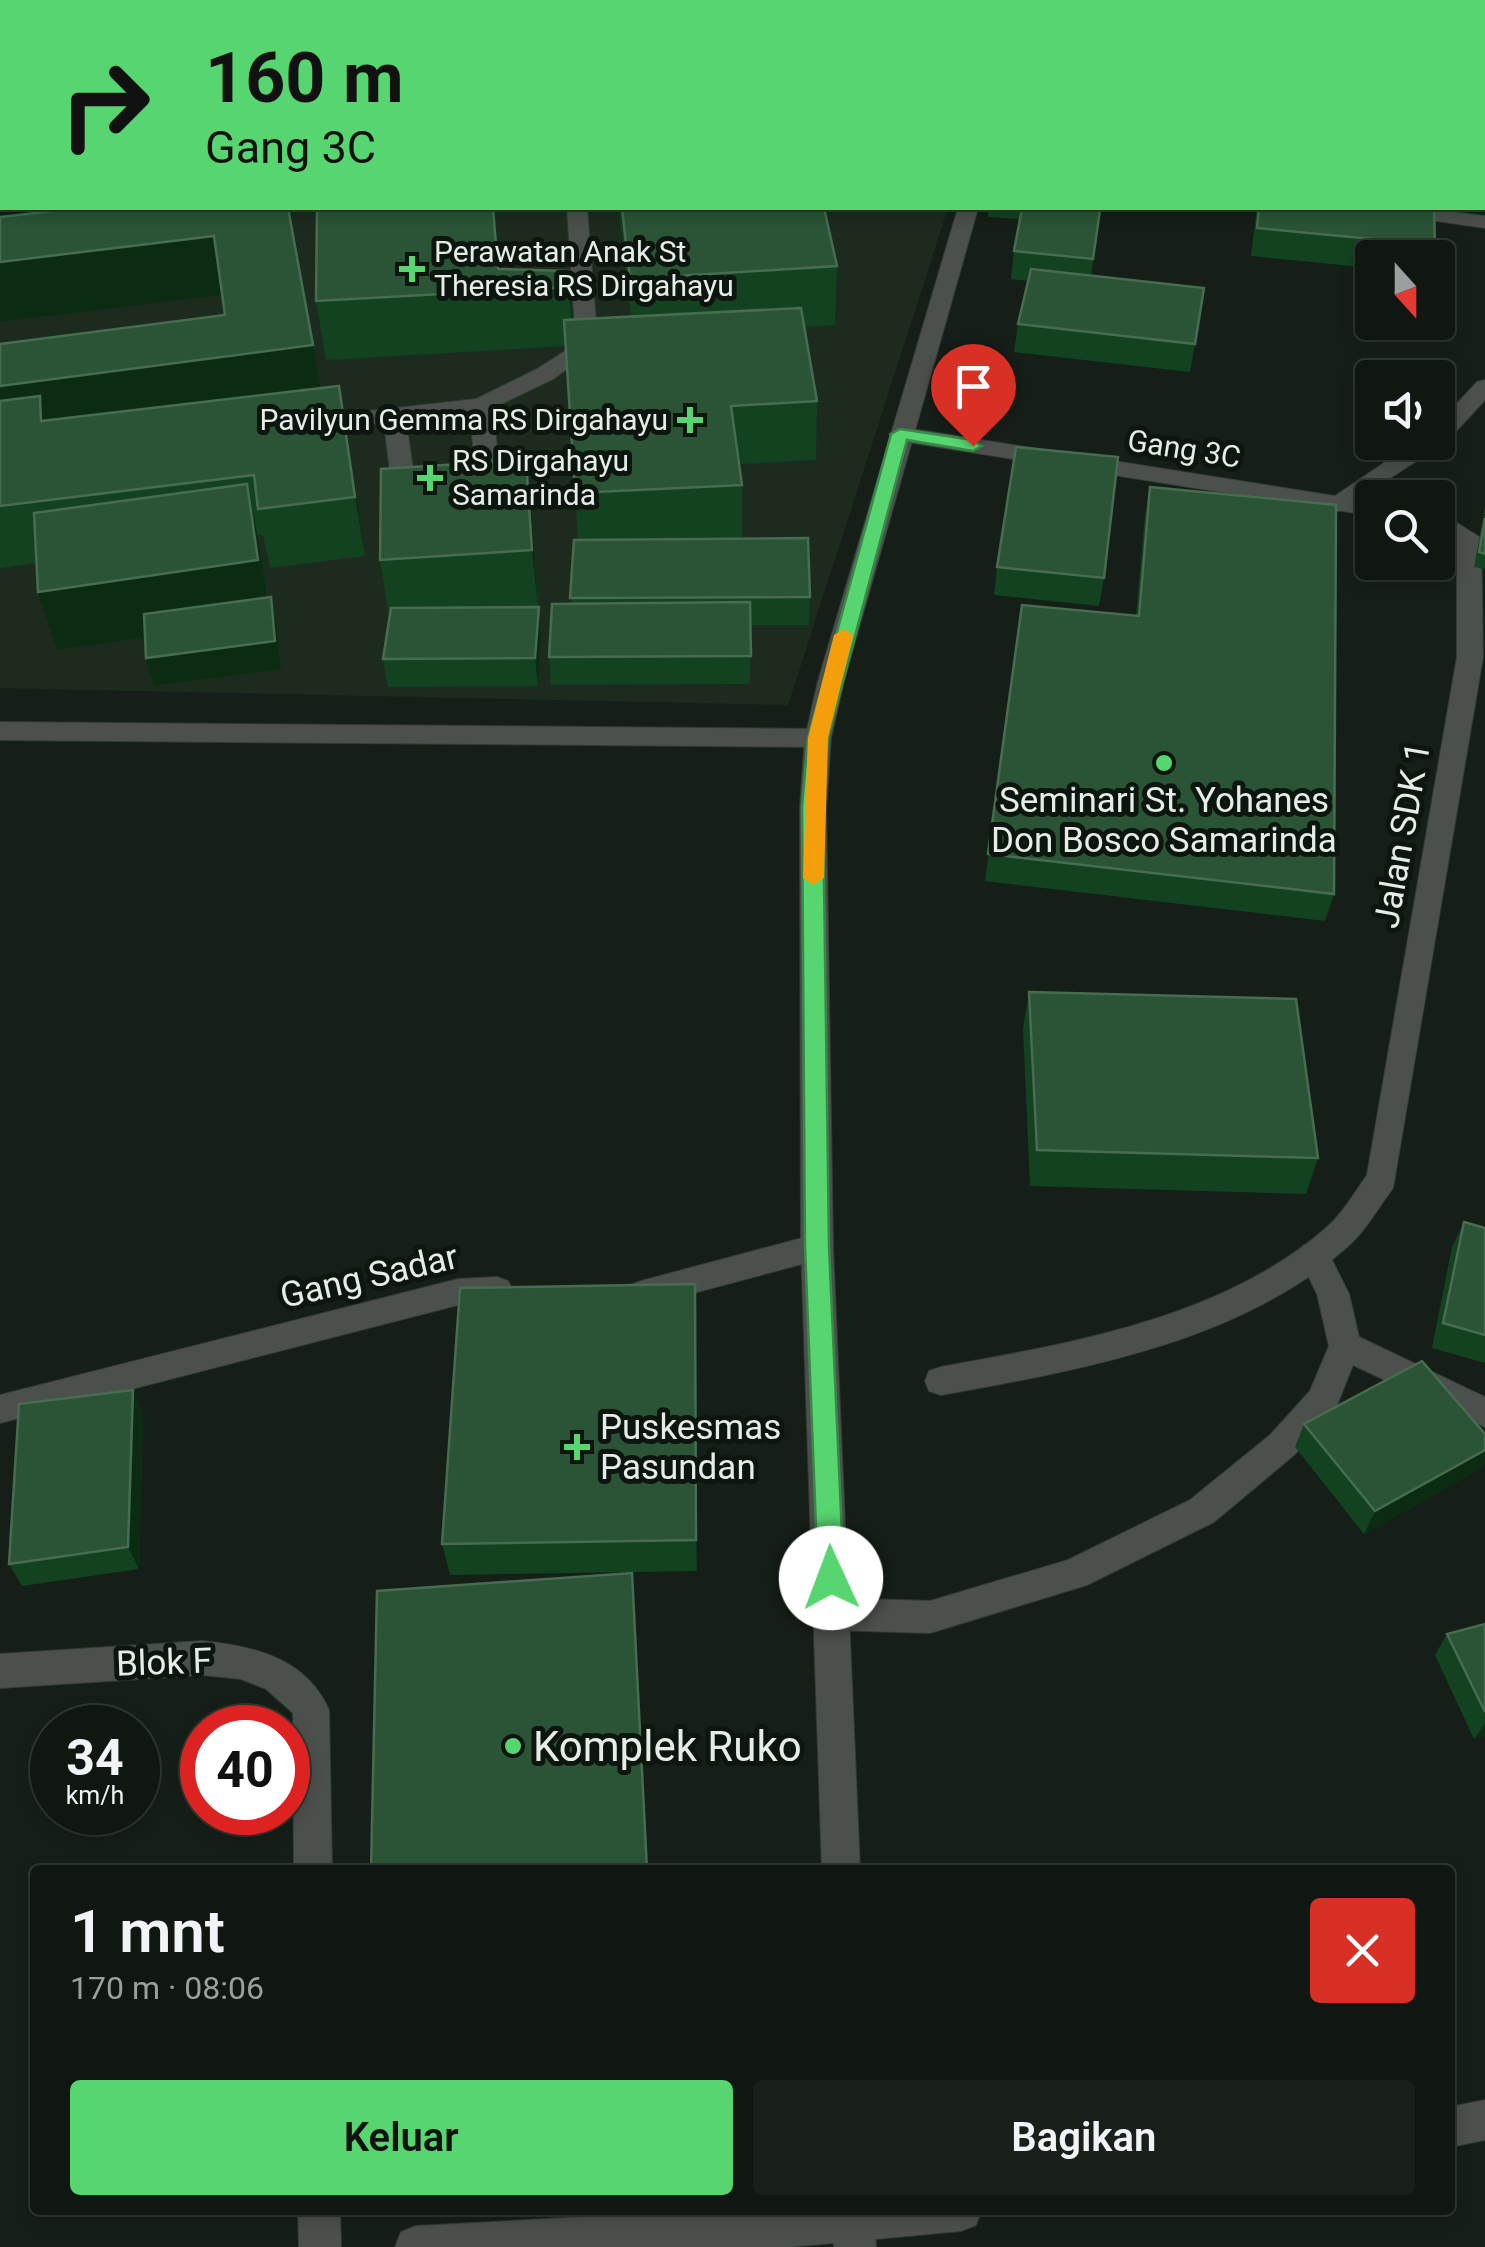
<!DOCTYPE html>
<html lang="id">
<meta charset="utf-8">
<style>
body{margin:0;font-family:Roboto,sans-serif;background:#19201a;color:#f1f3f6;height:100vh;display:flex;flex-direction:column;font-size:38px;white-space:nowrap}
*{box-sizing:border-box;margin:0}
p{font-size:32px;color:#9c9f9f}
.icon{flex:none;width:55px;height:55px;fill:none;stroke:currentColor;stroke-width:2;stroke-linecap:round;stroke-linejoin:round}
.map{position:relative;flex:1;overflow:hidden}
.panel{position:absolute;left:30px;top:1865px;width:1425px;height:350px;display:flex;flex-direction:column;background:#101711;border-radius:10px;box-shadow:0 5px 15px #0003,0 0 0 2px #303631}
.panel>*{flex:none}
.hud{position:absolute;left:0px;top:0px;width:1485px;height:210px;box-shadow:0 5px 15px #0003,0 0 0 2px #303631;background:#57d570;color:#111;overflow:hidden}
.needle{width:65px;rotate:159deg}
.buttons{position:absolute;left:1355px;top:240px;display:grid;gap:20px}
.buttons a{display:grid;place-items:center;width:100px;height:100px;border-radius:10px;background:#101711;box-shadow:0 5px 15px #0003,0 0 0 2px #303631;font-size:50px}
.speed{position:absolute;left:30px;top:1705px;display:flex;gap:20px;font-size:50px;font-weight:700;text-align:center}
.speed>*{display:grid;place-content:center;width:130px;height:130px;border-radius:50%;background:#101711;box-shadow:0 5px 15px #0003,0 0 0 2px #303631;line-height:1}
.speed small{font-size:25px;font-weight:400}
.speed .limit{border:15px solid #d22;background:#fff;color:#111}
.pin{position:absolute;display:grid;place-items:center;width:85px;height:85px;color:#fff;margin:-102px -42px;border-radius:50% 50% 50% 0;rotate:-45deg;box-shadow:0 0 10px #0007}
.pin .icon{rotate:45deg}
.me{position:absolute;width:110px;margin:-55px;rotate:358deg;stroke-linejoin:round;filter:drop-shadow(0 0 8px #0008)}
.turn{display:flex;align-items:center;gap:35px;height:210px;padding:0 40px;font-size:45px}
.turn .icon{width:130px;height:130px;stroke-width:2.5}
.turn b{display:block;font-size:70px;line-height:85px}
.round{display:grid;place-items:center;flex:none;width:105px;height:105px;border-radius:10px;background:#19201a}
.head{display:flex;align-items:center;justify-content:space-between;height:170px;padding:0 40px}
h1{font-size:60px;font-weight:600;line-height:75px}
.button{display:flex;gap:20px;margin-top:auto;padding:20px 40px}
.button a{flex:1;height:115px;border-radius:10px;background:#57d570;color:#111;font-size:40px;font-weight:600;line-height:115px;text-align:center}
.button a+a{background:#19201a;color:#f1f3f6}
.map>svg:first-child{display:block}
.built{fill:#1d2b1f}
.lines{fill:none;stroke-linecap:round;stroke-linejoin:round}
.service-casing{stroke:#333c34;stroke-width:2}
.minor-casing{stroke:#333c34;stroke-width:2}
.tertiary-casing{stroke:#333c34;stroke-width:2}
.service{fill:#4c504c;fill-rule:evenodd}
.minor{fill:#4c504c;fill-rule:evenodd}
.tertiary{fill:#4c504c;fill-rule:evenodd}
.wall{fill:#134220}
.shaded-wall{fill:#0b2c13}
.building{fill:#2a5435;stroke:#476c51;stroke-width:2.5}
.route{fill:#57d570;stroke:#398a49;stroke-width:2.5}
.slow{fill:#f59e0b}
.poi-dot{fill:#57d570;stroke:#0d160e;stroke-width:4}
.labels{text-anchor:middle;stroke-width:10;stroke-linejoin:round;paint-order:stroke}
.far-poi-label{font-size:30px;fill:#e6ece6;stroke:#0d160e;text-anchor:start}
.far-street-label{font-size:30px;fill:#e6ece6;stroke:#0d160e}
.poi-label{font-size:35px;fill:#e6ece6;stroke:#0d160e}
.street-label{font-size:35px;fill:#e6ece6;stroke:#0d160e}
.near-poi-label{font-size:42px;fill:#e6ece6;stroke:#0d160e;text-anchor:start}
</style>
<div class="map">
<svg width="1485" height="2247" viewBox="0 0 1485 2247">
<rect width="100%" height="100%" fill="#161f17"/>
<!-- built -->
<path class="built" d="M 240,208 L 948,208 L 788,705 L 0,688 L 0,269 Z"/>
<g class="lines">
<defs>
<g id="service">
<rect x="571" y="0" width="18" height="2"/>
<rect x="992" y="0" width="18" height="2"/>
<path d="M 567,208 L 587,208 L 598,347 L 553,379 L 493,408 L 500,478 L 485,495 L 469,497 L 457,490 L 476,477 L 470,413 L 406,420 L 415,484 L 435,495 C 422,510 402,500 392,487 L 384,423 L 298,430 L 295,425 L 306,418 L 476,399 L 537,369 L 576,344 Z"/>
<path d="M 1339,497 L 1372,502 L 1372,516 L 1331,509 L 1327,504 L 1331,499 Z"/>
<path d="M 1438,511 L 1481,538 L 1483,657 L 1393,1188 C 1378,1208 1365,1232 1346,1248 C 1237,1343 1079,1370 941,1395 L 929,1391 L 925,1381 L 929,1371 L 941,1367 C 1072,1343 1220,1319 1325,1229 C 1342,1214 1354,1194 1367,1175 L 1457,657 L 1457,541 L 1438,529 Z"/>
</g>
<g id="minor">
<rect x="1397" y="0" width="18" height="2"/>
<rect x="1482" y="34" width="3" height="12"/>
<path d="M 1437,210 L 1485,216 L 1485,228 L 1430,220 L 1427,216 Z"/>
<path d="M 1485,380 L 1485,400 L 1446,442 L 1339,511 L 900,441 L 889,434 L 900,427 L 1335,496 L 1415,442 L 1438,442 L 1438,424 L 1477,382 Z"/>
<path d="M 0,722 L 818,729 L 827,732 L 831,738 L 827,744 L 818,747 L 0,740 Z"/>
<path d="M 817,1234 L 828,1238 L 833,1247 L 828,1256 L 817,1260 L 641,1307 L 630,1303 L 625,1294 L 630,1285 L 641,1281 Z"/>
<path d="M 1314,1242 L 1325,1246 L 1349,1294 L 1359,1337 L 1485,1397 L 1485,1427 L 1353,1365 L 1335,1410 L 1294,1455 L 1214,1522 L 1087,1585 L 930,1633 L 832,1630 L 820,1626 L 815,1614 L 820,1602 L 832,1598 L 930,1601 L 1068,1560 L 1190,1500 L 1270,1435 L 1310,1391 L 1329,1346 L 1317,1294 L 1298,1255 L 1303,1246 Z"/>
<path d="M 497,1277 L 508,1281 L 513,1290 L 508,1299 L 458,1305 L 0,1423 L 0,1395 L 458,1279 Z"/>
<path d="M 202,1641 C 254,1646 306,1658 329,1710 L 332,1870 L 294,1870 L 293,1713 L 266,1689 L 241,1679 L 202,1675 L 0,1688 L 0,1654 Z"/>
<path d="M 1485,2100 L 1485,2140 L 1450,2147 L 1450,2107 Z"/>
<path d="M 298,2210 L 340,2210 L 341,2247 L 299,2247 Z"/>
<path d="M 713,2210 L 982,2210 L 976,2225 L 961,2231 L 790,2247 L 395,2247 L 401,2232 L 416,2226 Z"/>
</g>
<g id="tertiary">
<path d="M 958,208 L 978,208 L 844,681 L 831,738 L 826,807 L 833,1247 L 860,1870 L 822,1870 L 801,1247 L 800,807 L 805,738 L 818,681 Z"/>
<path d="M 831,2210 L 873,2210 L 876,2247 L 834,2247 Z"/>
</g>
</defs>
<!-- service casing -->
<use href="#service" class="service-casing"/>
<!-- minor casing -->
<use href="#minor" class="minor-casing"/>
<!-- tertiary casing -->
<use href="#tertiary" class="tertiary-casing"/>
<!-- service -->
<use href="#service" class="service"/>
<!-- minor -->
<use href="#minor" class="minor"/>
<!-- tertiary -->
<use href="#tertiary" class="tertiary"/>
</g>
<!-- wall -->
<g class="wall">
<path d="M 136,0 L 326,0 L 325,2 L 136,2 Z"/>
<path d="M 773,0 L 986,0 L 986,2 L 774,2 Z"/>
<path d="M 1482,76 L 1485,76 L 1485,149 L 1482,148 Z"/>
<path d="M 288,208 L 321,388 L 349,445 L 365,556 L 270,568 L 263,535 L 258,535 L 268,598 L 271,597 L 277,625 L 281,669 L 154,686 L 145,637 L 57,650 L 37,563 L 0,568 L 0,344 L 225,315 L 222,294 L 0,322 L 0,217 Z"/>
<path d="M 619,208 L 837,266 L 835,325 L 804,327 L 817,401 L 816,460 L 739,464 L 742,485 L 742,539 L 810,597 L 809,625 L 750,625 L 750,684 L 551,685 L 549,657 L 571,604 L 578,540 L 566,346 L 326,360 L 316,301 L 499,269 L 569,271 L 573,320 L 631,317 Z"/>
<path d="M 989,208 L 1084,208 L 1100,210 L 1091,276 L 1195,344 L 1190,372 L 1014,352 L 1018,324 L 1028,281 L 1011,279 L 1014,251 L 1020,219 L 988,217 Z"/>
<path d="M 1257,208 L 1434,208 L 1435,245 L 1432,258 L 1372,258 L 1372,268 L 1251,256 Z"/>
<path d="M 526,460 L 541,635 L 538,686 L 388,687 L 383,659 L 389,616 L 380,560 Z"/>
<path d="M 1150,487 L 1334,894 L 1325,921 L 985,881 L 1022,605 L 1136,616 L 1145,515 Z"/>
<path d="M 1485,507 L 1485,569 L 1474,567 Z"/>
<path d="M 997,567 L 1104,578 L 1099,606 L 994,595 Z"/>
<path d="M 1029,992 L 1318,1158 L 1306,1194 L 1030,1186 L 1023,1029 Z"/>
<path d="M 1464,1222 L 1485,1228 L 1485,1363 L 1432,1348 L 1452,1247 Z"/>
<path d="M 695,1284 L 697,1571 L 450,1575 L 442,1544 Z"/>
<path d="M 143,1414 L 139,1569 L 22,1586 L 9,1564 Z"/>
<path d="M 1304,1424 L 1485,1450 L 1485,1462 L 1481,1468 L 1364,1534 L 1295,1447 Z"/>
<path d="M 1485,1624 L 1485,1736 L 1474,1739 L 1435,1655 L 1447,1634 Z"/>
</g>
<!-- shaded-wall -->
<g class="shaded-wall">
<rect x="0" y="61" width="2" height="29"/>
<path d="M 214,236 L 226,294 L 0,322 L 0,262 Z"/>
<path d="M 569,271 L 573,329 L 573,345 L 569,287 Z"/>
<path d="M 313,345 L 324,404 L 0,447 L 0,386 Z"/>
<path d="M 339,386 L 349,445 L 365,556 L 355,497 Z"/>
<path d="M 526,460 L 532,519 L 538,609 L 532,550 Z"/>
<path d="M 247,484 L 259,542 L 271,619 L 57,650 L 38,592 Z"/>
<path d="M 271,597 L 277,625 L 281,669 L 154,686 L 146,658 Z"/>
<path d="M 539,607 L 541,635 L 538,686 L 535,658 Z"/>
<path d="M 695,1284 L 696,1318 L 697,1571 L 696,1540 Z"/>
<path d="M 133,1390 L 143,1414 L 139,1569 L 128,1547 Z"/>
<path d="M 1485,1450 L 1485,1462 L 1481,1468 L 1364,1534 L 1375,1511 Z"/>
<path d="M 632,1573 L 634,1603 L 648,1870 L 647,1870 Z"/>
<path d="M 1485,1723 L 1485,1736 L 1474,1739 Z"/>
</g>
<!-- building -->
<g class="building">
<rect x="136" y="0" width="73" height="2"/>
<path d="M 246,0 L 316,0 L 316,2 L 245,2 Z"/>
<rect x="476" y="0" width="65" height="2"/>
<rect x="590" y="0" width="67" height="2"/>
<path d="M 666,0 L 764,0 L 764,2 L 667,2 Z"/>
<path d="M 788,0 L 986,0 L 986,1 L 956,2 L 789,2 Z"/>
<path d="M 1090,0 L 1142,0 L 1142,2 L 1089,2 Z"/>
<path d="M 1203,0 L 1280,0 L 1280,2 L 1202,2 Z"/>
<path d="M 1298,0 L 1346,0 L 1345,2 L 1297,2 Z"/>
<path d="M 2,4 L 2,61 L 0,61 L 0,5 Z"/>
<rect x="1482" y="76" width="3" height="45"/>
<path d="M 80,208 L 288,208 L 313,345 L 0,386 L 0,344 L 225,315 L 214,236 L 0,262 L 0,217 Z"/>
<path d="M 317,208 L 493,208 L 498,269 L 569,271 L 569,287 L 316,301 Z"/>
<path d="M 622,208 L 824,208 L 837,266 L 630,279 Z"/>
<path d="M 1022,208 L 1071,208 L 1100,210 L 1093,259 L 1014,251 Z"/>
<path d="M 1259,208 L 1434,208 L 1435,245 L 1257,228 Z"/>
<path d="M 1031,269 L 1204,288 L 1195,344 L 1018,324 Z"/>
<path d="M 801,308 L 817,401 L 731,406 L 742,485 L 575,493 L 564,320 Z"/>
<path d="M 339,386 L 355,497 L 258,509 L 254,475 L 0,506 L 0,401 L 40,396 L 41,421 Z"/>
<path d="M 1016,447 L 1118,457 L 1104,578 L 997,567 Z"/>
<path d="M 526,460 L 532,550 L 380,560 L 381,469 Z"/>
<path d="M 247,484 L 258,560 L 38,592 L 34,513 Z"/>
<path d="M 1150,487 L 1336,505 L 1334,894 L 988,854 L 1022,605 L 1139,616 Z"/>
<path d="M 1485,518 L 1485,554 L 1479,552 Z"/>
<path d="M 808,538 L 810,597 L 570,598 L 574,540 Z"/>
<path d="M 271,597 L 275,641 L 146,658 L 144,614 Z"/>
<path d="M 750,602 L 751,656 L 549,657 L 552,604 Z"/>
<path d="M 539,607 L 535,658 L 383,659 L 391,608 Z"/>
<path d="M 1029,992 L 1296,999 L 1318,1158 L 1037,1150 Z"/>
<path d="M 1464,1222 L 1485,1228 L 1485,1335 L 1443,1323 Z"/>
<path d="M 695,1284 L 696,1540 L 442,1544 L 460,1288 Z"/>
<path d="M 1422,1361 L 1485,1434 L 1485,1450 L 1375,1511 L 1304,1424 Z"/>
<path d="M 133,1390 L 128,1547 L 9,1564 L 19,1404 Z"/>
<path d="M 632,1573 L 647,1870 L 371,1870 L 377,1591 Z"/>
<path d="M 1485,1624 L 1485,1712 L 1447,1634 Z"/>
</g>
<!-- route -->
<path class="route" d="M 900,429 L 973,440 L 982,446 L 973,451 L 907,440 L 828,738 L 823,807 L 829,1247 L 844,1578 L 840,1586 L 831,1590 L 822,1586 L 818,1578 L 805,1247 L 802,807 L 808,738 L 891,434 Z"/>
<!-- slow -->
<path class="slow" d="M 844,629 L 853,635 L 828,738 L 824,878 L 813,885 L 803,878 L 808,738 L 834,635 Z"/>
<!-- markers -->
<g class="poi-dot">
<path d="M407 254h10v10h10v10h-10v10h-10v-10h-10v-10h10z"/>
<path d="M685 405h10v10h10v10h-10v10h-10v-10h-10v-10h10z"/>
<path d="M425 463h10v10h10v10h-10v10h-10v-10h-10v-10h10z"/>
<circle cx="1164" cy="763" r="10"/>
<path d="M572 1432h10v10h10v10h-10v10h-10v-10h-10v-10h10z"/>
<circle cx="513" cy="1746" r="10"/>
</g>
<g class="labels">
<!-- far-poi labels -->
<g class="far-poi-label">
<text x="434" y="262">Perawatan Anak St<tspan x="434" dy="34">Theresia RS Dirgahayu</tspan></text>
<text x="668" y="430" text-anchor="end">Pavilyun Gemma RS Dirgahayu</text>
<text x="452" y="471">RS Dirgahayu<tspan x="452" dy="34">Samarinda</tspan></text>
</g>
<!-- far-street labels -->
<g class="far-street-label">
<text transform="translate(1184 449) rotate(9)" y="10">Gang 3C</text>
</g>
<!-- poi labels -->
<g class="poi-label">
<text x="1164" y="812">Seminari St. Yohanes<tspan x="1164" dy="40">Don Bosco Samarinda</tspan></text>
<text x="600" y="1439" text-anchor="start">Puskesmas<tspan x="600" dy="40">Pasundan</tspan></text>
</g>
<!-- street labels -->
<g class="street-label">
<text transform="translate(1402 835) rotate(-80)" y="12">Jalan SDK 1</text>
<text transform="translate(369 1276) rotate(-13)" y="12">Gang Sadar</text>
<text transform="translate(164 1662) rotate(-2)" y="12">Blok F</text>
</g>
<!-- near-poi labels -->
<g class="near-poi-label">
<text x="533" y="1761">Komplek Ruko</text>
</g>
</g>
</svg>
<div class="buttons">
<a><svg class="needle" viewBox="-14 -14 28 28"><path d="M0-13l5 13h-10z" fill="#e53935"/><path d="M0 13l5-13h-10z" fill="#9c9f9f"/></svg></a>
<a><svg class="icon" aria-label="sound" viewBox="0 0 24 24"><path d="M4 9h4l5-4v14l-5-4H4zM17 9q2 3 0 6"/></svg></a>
<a><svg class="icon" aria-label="search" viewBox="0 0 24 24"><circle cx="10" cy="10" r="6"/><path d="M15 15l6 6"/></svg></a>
</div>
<div class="speed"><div>34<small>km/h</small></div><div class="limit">40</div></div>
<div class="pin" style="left:973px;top:446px;background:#d93025"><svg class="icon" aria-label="arrive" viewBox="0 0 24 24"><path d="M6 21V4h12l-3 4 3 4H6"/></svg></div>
<svg class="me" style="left:831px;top:1578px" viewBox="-20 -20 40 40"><circle r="19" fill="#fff"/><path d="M0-13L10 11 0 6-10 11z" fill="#57d570"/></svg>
<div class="hud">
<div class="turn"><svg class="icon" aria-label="right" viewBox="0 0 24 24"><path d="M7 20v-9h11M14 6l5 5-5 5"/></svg><div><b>160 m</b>Gang 3C</div></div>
</div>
<section class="panel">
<div class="head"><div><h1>1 mnt</h1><p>170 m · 08:06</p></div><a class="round" style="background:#d93025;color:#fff"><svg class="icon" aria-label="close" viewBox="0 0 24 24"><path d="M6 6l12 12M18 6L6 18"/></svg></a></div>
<div class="button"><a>Keluar</a><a>Bagikan</a></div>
</section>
</div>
